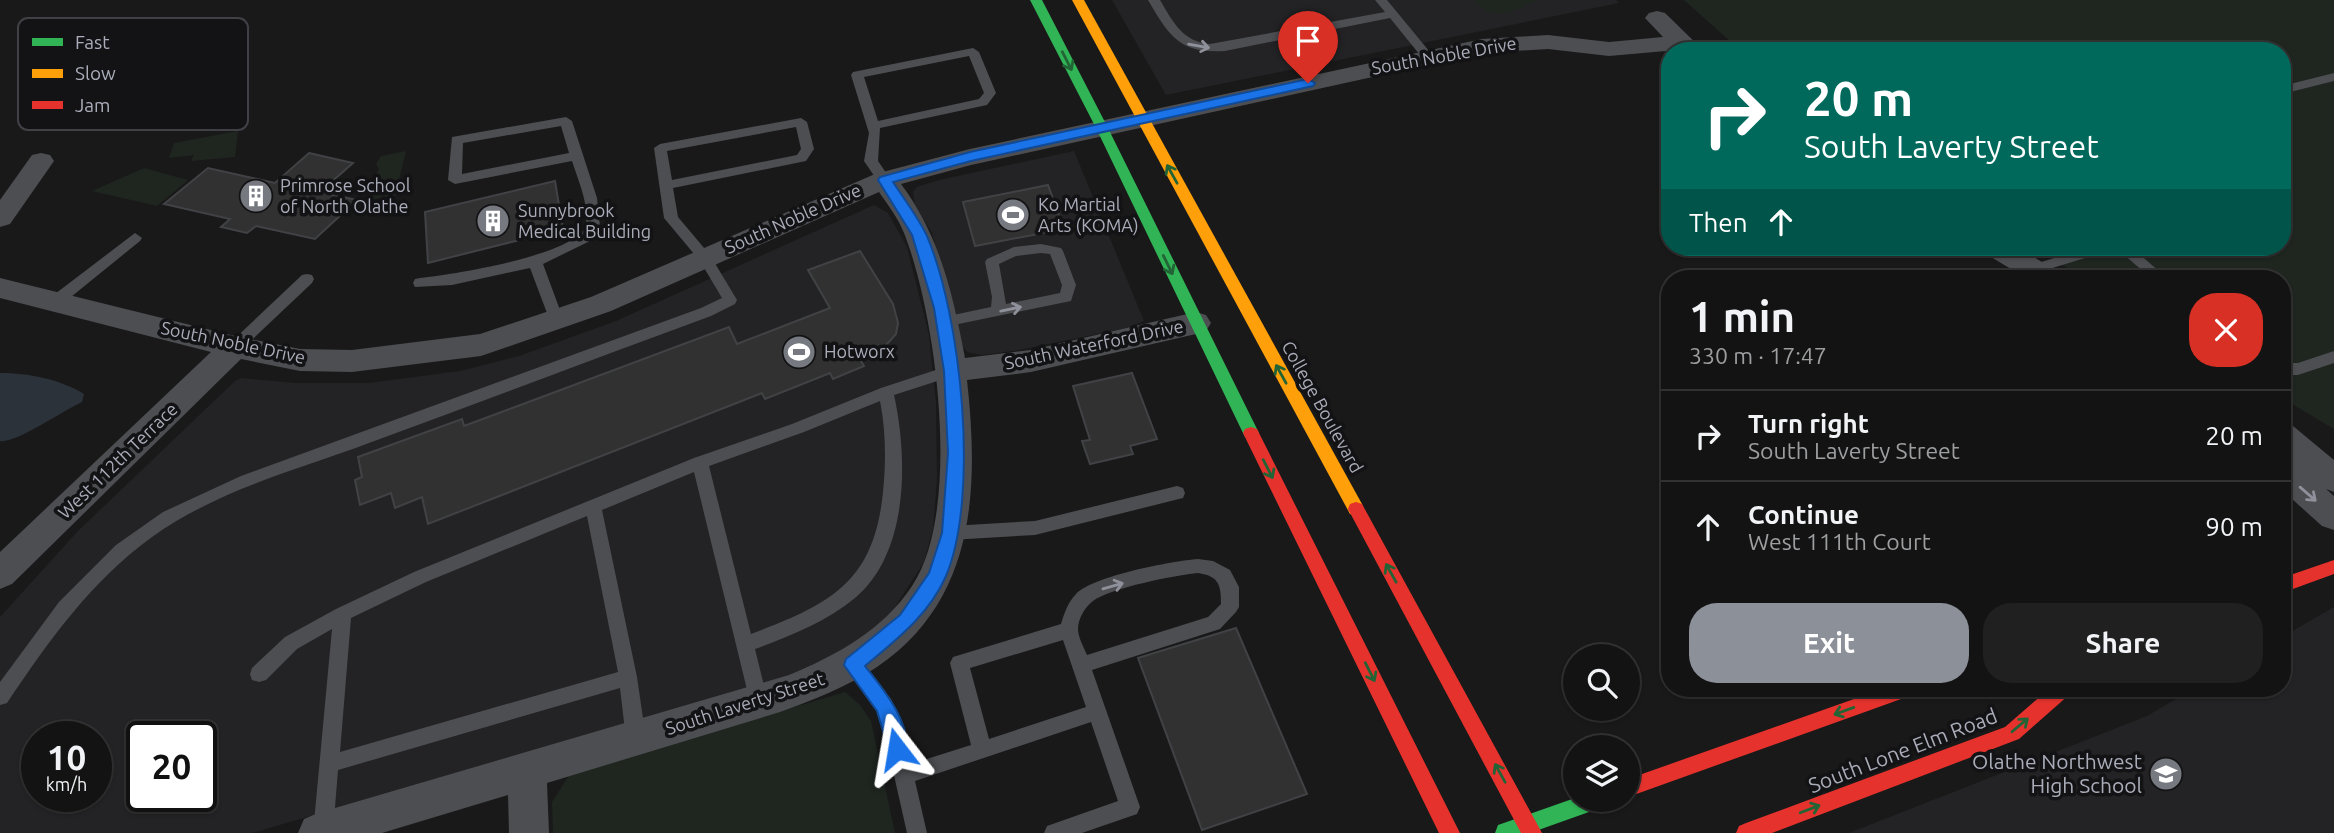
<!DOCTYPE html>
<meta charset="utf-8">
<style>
body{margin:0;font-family:Ubuntu,sans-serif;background:#202021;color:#f1f3f6;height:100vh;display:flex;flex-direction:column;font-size:26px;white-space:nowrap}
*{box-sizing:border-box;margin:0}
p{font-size:23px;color:#9d9ea0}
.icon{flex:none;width:38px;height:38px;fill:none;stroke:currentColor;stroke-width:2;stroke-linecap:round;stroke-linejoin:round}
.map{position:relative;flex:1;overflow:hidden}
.sheet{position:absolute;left:1661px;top:270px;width:630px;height:427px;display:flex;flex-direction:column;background:#131313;border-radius:28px;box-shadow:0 2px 5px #0004,0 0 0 2px #323233}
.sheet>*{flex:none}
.guide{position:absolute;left:1661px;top:42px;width:630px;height:214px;border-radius:28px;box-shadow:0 2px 5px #0004,0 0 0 2px #323233;background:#00695c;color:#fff;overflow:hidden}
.controls{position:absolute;left:1563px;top:644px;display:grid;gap:14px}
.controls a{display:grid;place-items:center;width:77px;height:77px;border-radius:50%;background:#131313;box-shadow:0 2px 5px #0004,0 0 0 2px #323233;font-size:35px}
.speed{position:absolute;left:21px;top:721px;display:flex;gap:14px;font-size:35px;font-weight:700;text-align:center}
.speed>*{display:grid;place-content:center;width:91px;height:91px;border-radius:50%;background:#131313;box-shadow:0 2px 5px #0004,0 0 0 2px #323233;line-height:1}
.speed small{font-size:18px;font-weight:400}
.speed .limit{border:4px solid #111;border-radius:10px;background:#fff;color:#111}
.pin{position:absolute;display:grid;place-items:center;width:60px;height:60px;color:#fff;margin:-72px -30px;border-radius:50% 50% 50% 0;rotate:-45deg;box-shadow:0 0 7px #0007}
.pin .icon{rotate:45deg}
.me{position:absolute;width:77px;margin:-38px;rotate:346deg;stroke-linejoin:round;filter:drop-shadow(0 0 5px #0008)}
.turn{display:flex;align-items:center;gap:24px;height:147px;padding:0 28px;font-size:32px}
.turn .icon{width:91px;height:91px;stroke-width:2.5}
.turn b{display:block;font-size:49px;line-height:60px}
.then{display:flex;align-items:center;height:66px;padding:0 28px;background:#0003;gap:14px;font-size:26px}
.round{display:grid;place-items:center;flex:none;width:74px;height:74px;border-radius:28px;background:#202021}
.overview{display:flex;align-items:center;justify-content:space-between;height:119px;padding:0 28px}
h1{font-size:42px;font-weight:600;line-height:52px}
.action{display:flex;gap:14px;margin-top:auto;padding:14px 28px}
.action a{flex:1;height:80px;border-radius:28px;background:#8c9099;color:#fff;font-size:28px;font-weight:600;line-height:80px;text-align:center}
.action a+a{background:#202021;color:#f1f3f6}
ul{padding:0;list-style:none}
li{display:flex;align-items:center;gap:21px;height:91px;padding:0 28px;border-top:2px solid #323233}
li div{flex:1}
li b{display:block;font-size:26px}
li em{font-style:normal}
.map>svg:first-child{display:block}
.built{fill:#232325;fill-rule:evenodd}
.green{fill:#1f2620}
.water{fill:#2c323a}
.building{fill:#313131;stroke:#414245;stroke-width:2}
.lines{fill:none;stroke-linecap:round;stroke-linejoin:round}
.lane{fill:#4d4e52;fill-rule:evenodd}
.street{fill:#4d4e52;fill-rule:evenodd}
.fast{fill:#30b455;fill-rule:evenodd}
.slow{fill:#ff9f0a;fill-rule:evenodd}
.jam{fill:#e5322d;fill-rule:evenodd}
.oneway{stroke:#8e909a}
.oneway2{stroke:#226435}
.route{fill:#1a73e8;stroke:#114b97;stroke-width:2}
.labels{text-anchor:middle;stroke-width:7;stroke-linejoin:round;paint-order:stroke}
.street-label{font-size:18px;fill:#aaadb9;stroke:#131315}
.poi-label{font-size:18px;fill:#aaadb9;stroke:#131315;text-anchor:start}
.near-street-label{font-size:21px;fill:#aaadb9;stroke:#131315}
.near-poi-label{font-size:21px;fill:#aaadb9;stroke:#131315;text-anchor:end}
.key{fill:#131315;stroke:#404146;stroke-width:2}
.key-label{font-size:19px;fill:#aaadb9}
</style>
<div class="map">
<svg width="2334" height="833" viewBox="0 0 2334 833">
<rect width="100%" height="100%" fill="#191919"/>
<!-- built -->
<g class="built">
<path d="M 1112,0 L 1616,0 L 1619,3 L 1166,95 Z"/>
<path d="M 1074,151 L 1144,321 L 1127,328 L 1019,350 L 982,355 L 967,352 L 962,346 L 932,233 L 915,205 L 913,192 L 917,187 L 939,180 Z"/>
<path d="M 874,205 L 888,213 L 907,247 L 929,335 L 936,403 L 937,480 L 933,529 L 924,562 L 892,612 L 855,644 L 796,674 L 252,833 L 0,833 L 0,617 L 78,531 L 235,381 L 241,378 L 295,383 L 369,383 L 460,371 L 519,356 L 616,321 ZM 37,737 L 96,737 L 96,796 L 37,796 ZM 142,737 L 201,737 L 201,796 L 142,796 Z"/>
<path d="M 2334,607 L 2334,833 L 1849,833 L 2147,716 L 2195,688 L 2282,688 L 2282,637 Z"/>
</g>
<!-- green -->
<g class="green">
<path d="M 1473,0 L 1538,0 C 1511,12 1497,24 1473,0 Z"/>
<path d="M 1684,0 L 2334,0 L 2334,429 L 2282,398 L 2282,278 L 2084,278 L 2032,247 L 2282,247 L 2282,51 L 1741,51 Z"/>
<path d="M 238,131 L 235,157 L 191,161 L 194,155 L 169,158 L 174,143 Z"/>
<path d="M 406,151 L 395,196 L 368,200 L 368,192 L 380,180 L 375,177 L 379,169 L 376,164 L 381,156 Z"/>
<path d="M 144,168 L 188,180 L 157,206 L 92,191 Z"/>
<path d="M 845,692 L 860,705 L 871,721 L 895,833 L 553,833 L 552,802 L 570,774 Z"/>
</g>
<!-- water -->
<path class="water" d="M 0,373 C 28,373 60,379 84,394 L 82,402 C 64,410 15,444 0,441 Z"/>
<!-- building -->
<g class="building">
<path d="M 309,153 L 353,163 L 320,192 L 357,200 L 315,239 L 256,226 L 247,233 L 221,227 L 230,219 L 164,204 L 208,168 L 275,183 Z"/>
<path d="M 555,181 L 563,229 L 428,263 L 425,212 Z"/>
<path d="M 1048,185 L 1064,229 L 975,246 L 963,202 Z"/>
<path d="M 860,251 L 893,304 L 898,323 L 896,334 L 879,353 L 861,361 L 864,366 L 833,379 L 830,373 L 765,399 L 762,393 L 428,524 L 422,497 L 395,508 L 391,493 L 360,505 L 355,480 L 362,477 L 358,457 L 462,419 L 464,426 L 729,327 L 737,344 L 830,308 L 808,270 Z"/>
<path d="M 1132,373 L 1157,439 L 1130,446 L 1133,454 L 1090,464 L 1082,441 L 1090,440 L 1073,386 Z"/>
<path d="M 1236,628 L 1307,794 L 1202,830 L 1138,658 Z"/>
</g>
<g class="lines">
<!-- lane -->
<g class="lane">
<path d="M 1148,0 L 1160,0 C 1173,22 1183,42 1210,44 L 1385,12 L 1375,0 L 1387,0 L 1434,57 L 1432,60 L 1424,60 L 1390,18 L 1225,51 C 1180,54 1169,36 1148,0 Z"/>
<path d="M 973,48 L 979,52 L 996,93 L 987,105 L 880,128 L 878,161 L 891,180 L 889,183 L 879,183 L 864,161 L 869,133 L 851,75 L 853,72 ZM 969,56 L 984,93 L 979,99 L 878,121 L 864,77 Z"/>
<path d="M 2334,73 L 2334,81 L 2282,94 L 2282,86 Z"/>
<path d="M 566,117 L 572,121 L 597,198 L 600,226 L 590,241 L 543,264 L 564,321 L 562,325 L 557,326 L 550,321 L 530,268 L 452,285 L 415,287 L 413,283 L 415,279 L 420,278 C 448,275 581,255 586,224 C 589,204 578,180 572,161 L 455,184 L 448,180 L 452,137 ZM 561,126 L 569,153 L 462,174 L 463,143 Z"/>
<path d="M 801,118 L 807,122 L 814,149 L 806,161 L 673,188 L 678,217 L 710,255 L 737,300 L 735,304 L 711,316 C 597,358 483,401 369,443 C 296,470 216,491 152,537 C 91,581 48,642 7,703 L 0,705 L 0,682 L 59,602 L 116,545 L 163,512 L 241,476 L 701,308 L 722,298 L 700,261 L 664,218 L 654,148 L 660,144 ZM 796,127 L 801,149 L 797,155 L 672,180 L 667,151 Z"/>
<path d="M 135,233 L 142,238 L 140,241 L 61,305 L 51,305 L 49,301 L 51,297 Z"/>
<path d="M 1041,244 L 1061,248 L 1063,251 L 1076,285 L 1071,301 L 944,327 L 939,326 L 937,322 L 939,318 L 991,307 L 992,297 L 985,262 L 987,259 L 1014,247 ZM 1041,253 L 1050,254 L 1062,285 L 1060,293 L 1006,304 L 999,264 L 1016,256 Z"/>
<path d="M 2091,247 L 2113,247 L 2111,250 L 2033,274 L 2026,269 L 2028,266 Z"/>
<path d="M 2115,247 L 2131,247 L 2167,278 L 2151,278 Z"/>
<path d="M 307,274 L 312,275 L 314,279 L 312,283 L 240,351 L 230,351 L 227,347 L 230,343 L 302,275 Z"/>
<path d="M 2334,351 L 2334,363 L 2298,375 L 2282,375 L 2282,363 L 2298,363 Z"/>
<path d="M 951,365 L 959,371 L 956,375 L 894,395 C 908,458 909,553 855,598 C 826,622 790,636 755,649 L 768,702 L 766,708 L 759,711 L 752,708 L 750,702 L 694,472 L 602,510 L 637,677 L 646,739 L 643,745 L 636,748 L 629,745 L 626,739 L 620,688 L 338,770 L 333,832 L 313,833 L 332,629 L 297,649 L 266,680 L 259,682 L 252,680 L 250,674 L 252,668 L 285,637 L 336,609 L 414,572 L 694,458 L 792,424 L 881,388 ZM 880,401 C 886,431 886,462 883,492 C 874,583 830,604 751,634 L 709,466 L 804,432 ZM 587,516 L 618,672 L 340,752 L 351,618 L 426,582 Z"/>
<path d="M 1177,486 L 1183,488 L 1185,493 L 1183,498 L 1035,535 L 950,540 L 944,538 L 942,533 L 944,528 L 950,526 L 1035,521 Z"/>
<path d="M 1198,559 L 1213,561 L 1230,570 L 1239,587 L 1239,607 L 1236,612 L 1220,629 L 1092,670 L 1140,807 L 1137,814 L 1082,833 L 1044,833 L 1047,826 L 1118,801 L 1091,722 L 915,781 L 927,833 L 907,833 L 882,722 L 877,710 L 847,671 L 844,665 L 847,659 L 853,657 L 859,659 L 891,699 L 900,722 L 911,764 L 971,745 L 950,663 L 953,657 L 1061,624 C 1064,614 1068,602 1076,594 C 1093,576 1172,561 1198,559 ZM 1198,573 C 1219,576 1221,585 1221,604 L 1208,617 L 1087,655 C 1084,648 1078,637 1078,629 C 1078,619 1085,607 1093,601 C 1110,588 1176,575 1198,573 ZM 1063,640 L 1086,707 L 989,739 L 970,668 Z"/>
</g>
<!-- street -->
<g class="street">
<path d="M 1657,11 L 1665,13 L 1704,51 L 1677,50 L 1609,56 L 1548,49 L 1482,53 L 971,165 L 901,184 C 940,236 953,295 965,358 L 1031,350 L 1196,312 L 1206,315 L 1211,323 L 1206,331 L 1196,334 L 1031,372 L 967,380 C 979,489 976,600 877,667 C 847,687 813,700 780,712 L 547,783 L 549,833 L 509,833 L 508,795 L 382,833 L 298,833 L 304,819 L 318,813 L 789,675 C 837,655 883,630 912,586 C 963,510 936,314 904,233 C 898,218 888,205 879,192 L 611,311 L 481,356 L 352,372 L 300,371 L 241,359 L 12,584 L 0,589 L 0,552 L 211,352 L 0,298 L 0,278 L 235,336 L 300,349 L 352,350 L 480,334 L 591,297 L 875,174 L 970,149 L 1482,39 L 1548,35 L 1609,42 L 1663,37 L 1645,18 L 1649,13 Z"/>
<path d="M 41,153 L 50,155 L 54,161 L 10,224 L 0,227 L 0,200 L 32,155 Z"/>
<path d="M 1982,247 L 2017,247 L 2057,271 L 2061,278 L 2026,278 L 1986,254 Z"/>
<path d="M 2282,423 L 2293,426 L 2334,460 L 2334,492 L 2326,489 L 2334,496 L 2334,530 L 2322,526 L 2282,490 L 2282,458 L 2291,461 L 2282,453 Z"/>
</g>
<!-- fast -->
<g class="fast">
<path d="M 1030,0 L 1042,0 L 1108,128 L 1259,433 L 1257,437 L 1245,437 L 1243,433 L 1096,128 Z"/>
<path d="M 1575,798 L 1606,800 L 1603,807 L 1530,833 L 1495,833 L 1498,825 Z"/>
</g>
<!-- slow -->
<path class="slow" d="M 1072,0 L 1084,0 L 1362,504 L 1364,509 L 1362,514 L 1356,516 L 1350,514 Z"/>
<!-- jam -->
<g class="jam">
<path d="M 1251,427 L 1257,429 L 1259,433 L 1460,833 L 1439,833 L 1243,433 L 1245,429 Z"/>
<path d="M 1356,502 L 1362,504 L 1542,833 L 1521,833 L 1348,509 L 1350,504 Z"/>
<path d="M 2334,560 L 2334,574 L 2282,593 L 2282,578 Z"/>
<path d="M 1885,688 L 1917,688 L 1915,694 L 1628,797 L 1628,779 Z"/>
<path d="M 2050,688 L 2072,688 L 2070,694 L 2019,739 L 1772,833 L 1736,833 L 1739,826 L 1746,823 L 2005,727 Z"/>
</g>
</g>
<!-- one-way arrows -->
<defs><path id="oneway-shaft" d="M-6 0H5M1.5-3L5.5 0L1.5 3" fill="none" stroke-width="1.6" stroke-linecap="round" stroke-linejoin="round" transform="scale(1.75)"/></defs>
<g class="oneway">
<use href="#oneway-shaft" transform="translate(1199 46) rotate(10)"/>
<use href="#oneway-shaft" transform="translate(1011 309) rotate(-12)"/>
<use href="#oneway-shaft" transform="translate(2308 494) rotate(41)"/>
<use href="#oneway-shaft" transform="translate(1113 586) rotate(-16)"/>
</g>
<g class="oneway2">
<use href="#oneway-shaft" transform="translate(1067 61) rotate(63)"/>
<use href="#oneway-shaft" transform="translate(1172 174) rotate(-119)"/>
<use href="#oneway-shaft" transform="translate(1168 265) rotate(64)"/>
<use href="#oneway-shaft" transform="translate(1281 374) rotate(-119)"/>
<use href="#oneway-shaft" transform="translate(1268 469) rotate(63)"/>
<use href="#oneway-shaft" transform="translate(1391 573) rotate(-119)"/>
<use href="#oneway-shaft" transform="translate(1370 672) rotate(63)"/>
<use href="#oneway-shaft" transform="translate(1844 711) rotate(160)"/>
<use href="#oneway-shaft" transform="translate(2020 725) rotate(-40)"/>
<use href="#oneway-shaft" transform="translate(1500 773) rotate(-119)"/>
<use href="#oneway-shaft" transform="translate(1810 809) rotate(-21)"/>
</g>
<!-- route -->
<path class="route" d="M 1308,79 L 1315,83 L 1313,86 L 971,161 L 893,182 C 904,199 918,217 927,236 C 961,316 980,495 946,576 C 929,615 896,640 865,666 C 881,686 916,728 904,755 L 897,758 L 890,755 L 877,711 L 844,665 L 846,659 L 900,615 L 929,573 L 942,533 L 948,453 L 944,371 L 934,308 L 912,235 L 878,180 L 880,177 L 970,152 Z"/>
<!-- icons -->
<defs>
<symbol id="building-disc" viewBox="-11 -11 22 22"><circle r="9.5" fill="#777981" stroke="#131315"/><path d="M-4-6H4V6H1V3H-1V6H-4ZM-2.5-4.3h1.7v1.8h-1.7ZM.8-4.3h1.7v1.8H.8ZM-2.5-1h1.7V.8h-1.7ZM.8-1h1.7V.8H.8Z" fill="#fff"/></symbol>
<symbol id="stadium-disc" viewBox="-11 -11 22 22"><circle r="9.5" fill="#777981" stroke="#131315"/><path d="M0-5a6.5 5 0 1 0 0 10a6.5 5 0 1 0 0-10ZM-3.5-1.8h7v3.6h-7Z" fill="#fff"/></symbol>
<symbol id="school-disc" viewBox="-11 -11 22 22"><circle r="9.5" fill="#777981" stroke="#131315"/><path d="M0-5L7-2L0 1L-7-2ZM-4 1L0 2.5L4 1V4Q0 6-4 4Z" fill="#fff"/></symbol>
</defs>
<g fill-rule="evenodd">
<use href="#building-disc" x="237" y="177" width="38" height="38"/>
<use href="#stadium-disc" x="994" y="196" width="38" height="38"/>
<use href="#building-disc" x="474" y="202" width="38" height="38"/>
<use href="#stadium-disc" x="780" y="333" width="38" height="38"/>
<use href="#school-disc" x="2147" y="755" width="38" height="38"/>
</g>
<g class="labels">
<!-- street labels -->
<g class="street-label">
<text transform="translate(1444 56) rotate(-10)" y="6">South Noble Drive</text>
<text transform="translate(793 219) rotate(-24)" y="6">South Noble Drive</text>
<text transform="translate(233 343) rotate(12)" y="6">South Noble Drive</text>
<text transform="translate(1094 345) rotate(-12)" y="6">South Waterford Drive</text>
<text transform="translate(1322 407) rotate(61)" y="6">College Boulevard</text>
<text transform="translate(118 461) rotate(-44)" y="6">West 112th Terrace</text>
<text transform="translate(745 704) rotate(-18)" y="6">South Laverty Street</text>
</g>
<!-- poi labels -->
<g class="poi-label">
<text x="280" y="192">Primrose School<tspan x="280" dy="21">of North Olathe</tspan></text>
<text x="1038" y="211">Ko Martial<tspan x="1038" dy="21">Arts (KOMA)</tspan></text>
<text x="518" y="217">Sunnybrook<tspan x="518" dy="21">Medical Building</tspan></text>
<text x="824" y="358">Hotworx</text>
</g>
<!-- near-street labels -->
<g class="near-street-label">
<text transform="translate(1903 751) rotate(-21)" y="7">South Lone Elm Road</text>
</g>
<!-- near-poi labels -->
<g class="near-poi-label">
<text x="2142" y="769">Olathe Northwest<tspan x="2142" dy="24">High School</tspan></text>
</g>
</g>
<!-- legend -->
<rect x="18" y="18" width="230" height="112" rx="10" class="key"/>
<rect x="32" y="38" width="31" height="8" fill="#30b455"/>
<rect x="32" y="69" width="31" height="9" fill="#ff9f0a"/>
<rect x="32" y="101" width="31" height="8" fill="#e5322d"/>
<g class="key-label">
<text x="75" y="49">Fast</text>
<text x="75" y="80">Slow</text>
<text x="75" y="112">Jam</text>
</g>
</svg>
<div class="controls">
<a><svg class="icon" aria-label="search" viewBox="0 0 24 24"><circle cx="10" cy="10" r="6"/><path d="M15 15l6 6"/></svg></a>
<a><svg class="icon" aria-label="layers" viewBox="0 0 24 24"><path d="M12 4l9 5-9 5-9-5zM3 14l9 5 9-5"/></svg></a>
</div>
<div class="speed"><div>10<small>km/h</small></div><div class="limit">20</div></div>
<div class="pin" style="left:1308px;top:83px;background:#d93025"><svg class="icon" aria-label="arrive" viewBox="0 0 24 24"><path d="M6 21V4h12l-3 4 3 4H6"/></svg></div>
<svg class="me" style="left:897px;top:749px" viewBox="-20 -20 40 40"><path d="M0-17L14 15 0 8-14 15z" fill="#1a73e8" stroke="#fff" stroke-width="4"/></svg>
<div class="guide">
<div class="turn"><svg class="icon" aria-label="right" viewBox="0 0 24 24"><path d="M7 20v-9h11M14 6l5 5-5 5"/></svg><div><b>20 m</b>South Laverty Street</div></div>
<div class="then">Then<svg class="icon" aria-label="ahead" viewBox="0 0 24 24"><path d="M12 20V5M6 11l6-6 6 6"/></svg></div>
</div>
<section class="sheet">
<div class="overview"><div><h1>1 min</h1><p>330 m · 17:47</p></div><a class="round" style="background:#d93025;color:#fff"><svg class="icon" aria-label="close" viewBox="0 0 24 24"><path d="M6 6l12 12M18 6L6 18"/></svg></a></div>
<ul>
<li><svg class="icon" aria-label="right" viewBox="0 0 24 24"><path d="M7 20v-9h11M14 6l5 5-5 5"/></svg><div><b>Turn right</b><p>South Laverty Street</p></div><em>20 m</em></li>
<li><svg class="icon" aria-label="ahead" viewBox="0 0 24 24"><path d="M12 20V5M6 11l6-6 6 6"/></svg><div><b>Continue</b><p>West 111th Court</p></div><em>90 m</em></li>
</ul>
<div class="action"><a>Exit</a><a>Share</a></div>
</section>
</div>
